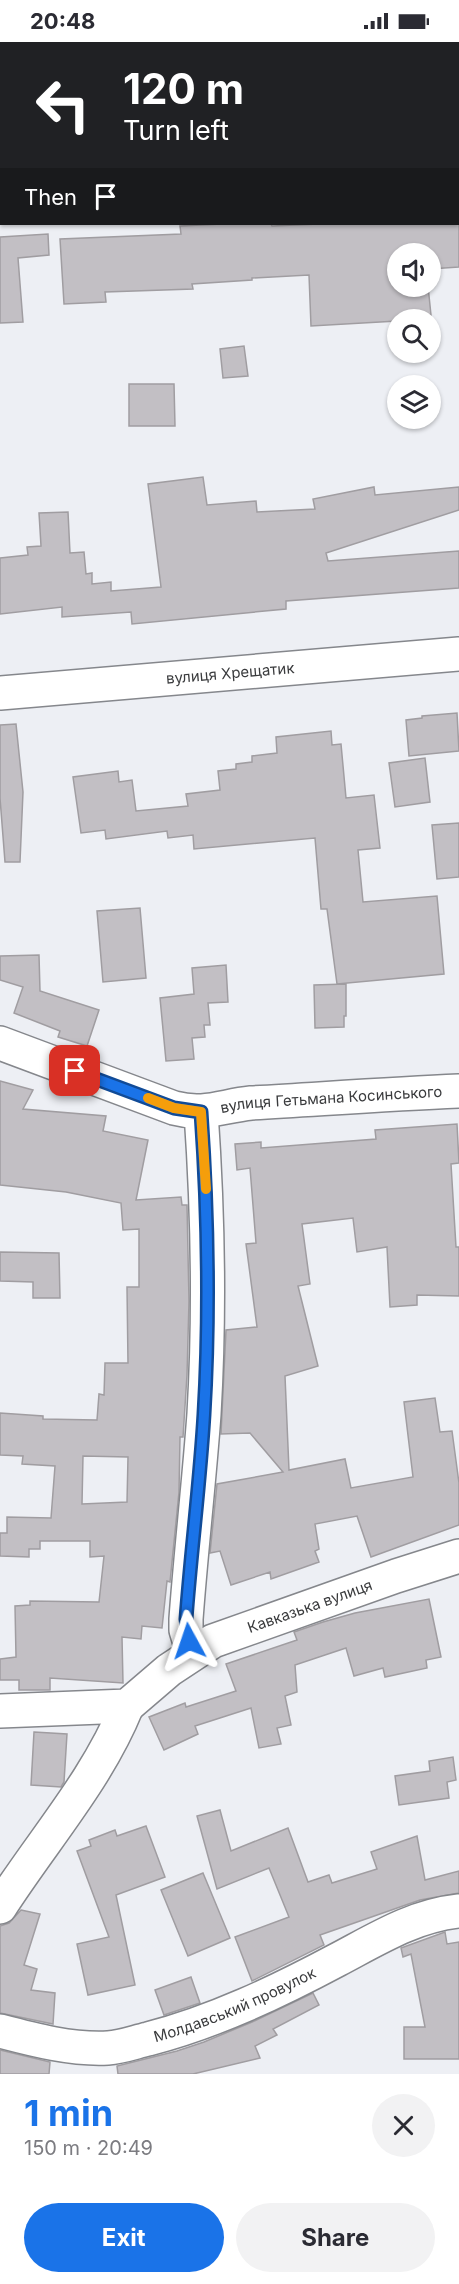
<!DOCTYPE html>
<meta charset="utf-8">
<style>
body{margin:0;font-family:Inter,sans-serif;background:#f2f2f3;color:#2b2b33;height:100vh;display:flex;flex-direction:column;font-size:22px;white-space:nowrap}
*{box-sizing:border-box;margin:0}
p{font-size:20px;color:#7c7c81}
.icon{flex:none;width:33px;height:33px;fill:none;stroke:currentColor;stroke-width:2;stroke-linecap:round;stroke-linejoin:round}
.map{position:relative;height:2032px;overflow:hidden}
.details{display:flex;flex-direction:column;background:#fff;flex:1}
.details>*{flex:none}
.top-card{position:absolute;left:0px;top:0px;width:459px;height:183px;box-shadow:0 2px 4px #0004;background:#202124;color:#fff;overflow:hidden}
.fabs{position:absolute;left:387px;top:201px;display:grid;gap:12px}
.fabs a{display:grid;place-items:center;width:54px;height:54px;border-radius:50%;background:#fff;box-shadow:0 2px 4px #0004;font-size:30px}
.pin{position:absolute;display:grid;place-items:center;width:51px;height:51px;color:#fff;margin:-26px;border-radius:12px;box-shadow:0 3px 9px #0006}
.me{position:absolute;width:66px;margin:-33px;rotate:355deg;stroke-linejoin:round;filter:drop-shadow(0 0 4px #0008)}
.turn{display:flex;align-items:center;gap:21px;height:126px;padding:0 24px;font-size:27px}
.turn .icon{width:78px;height:78px;stroke-width:2.5}
.turn b{display:block;font-size:42px;line-height:51px}
.then{display:flex;align-items:center;height:57px;padding:0 24px;background:#0003;gap:12px;font-size:22px}
.round{display:grid;place-items:center;flex:none;width:63px;height:63px;border-radius:32px;background:#f2f2f3}
.overview{display:flex;align-items:center;justify-content:space-between;height:102px;padding:0 24px}
h1{font-size:36px;font-weight:700;line-height:45px;color:#1a73e8}
.primary-button{display:flex;gap:12px;margin-top:auto;padding:12px 24px}
.primary-button a{flex:1;height:69px;border-radius:36px;background:#1a73e8;color:#fff;font-size:24px;font-weight:700;line-height:69px;text-align:center}
.primary-button a+a{background:#f2f2f3;color:#2b2b33}
.status{display:flex;justify-content:space-between;align-items:center;height:42px;padding:0 30px;background:#fff;direction:ltr}
.status svg{height:16px;fill:currentColor}
.map>svg:first-child{display:block}
.building{fill:#c2bfc4;stroke:#a09da1;stroke-width:1.5;fill-rule:evenodd}
.lines{fill:none;stroke-linecap:round;stroke-linejoin:round}
.minor-casing{stroke:#85878c;stroke-width:36}
.minor{stroke:#fff;stroke-width:33}
.route-casing{stroke:#114b97;stroke-width:15}
.route{stroke:#1a73e8;stroke-width:10}
.slow{stroke:#f59e0b;stroke-width:10}
.labels{text-anchor:middle;stroke-width:5;stroke-linejoin:round;paint-order:stroke}
.street-label{font-size:15px;fill:#3a3b3d;stroke:#fbfdff}
</style>
<div class="status"><b>20:48</b><svg viewBox="0 0 49 12"><path d="M0 12V9h3v3zM5 12V6h3v6zM10 12V3h3v9zM15 12V0h3v12zM26 1h20v11H26zM47 4h2v5h-2z"/></svg></div>
<div class="map">
<svg width="459" height="2032" viewBox="0 0 459 2032">
<rect width="100%" height="100%" fill="#edeff4"/>
<!-- building -->
<g class="building">
<path d="M 222,182 L 271,182 L 272,184 L 319,182 L 459,182 L 459,225 L 430,227 L 430,212 L 398,212 L 398,244 L 428,244 L 431,273 L 397,277 L 397,279 L 311,284 L 309,233 L 252,236 L 252,238 L 192,242 L 193,247 L 105,250 L 106,260 L 64,262 L 60,197 L 181,192 L 180,184 Z"/>
<path d="M 48,192 L 49,213 L 18,216 L 23,280 L 0,281 L 0,195 Z"/>
<path d="M 244,304 L 248,334 L 223,336 L 220,307 Z"/>
<path d="M 129,342 L 174,342 L 175,384 L 129,384 Z"/>
<path d="M 203,435 L 207,463 L 256,459 L 257,470 L 315,467 L 313,457 L 374,445 L 375,453 L 459,445 L 459,468 L 326,511 L 328,519 L 459,509 L 459,546 L 286,559 L 286,567 L 132,582 L 131,570 L 62,575 L 62,565 L 0,572 L 0,516 L 28,513 L 27,505 L 41,504 L 39,471 L 68,470 L 70,511 L 84,510 L 86,532 L 92,531 L 92,542 L 111,540 L 111,549 L 161,545 L 148,442 Z"/>
<path d="M 457,671 L 459,709 L 409,714 L 406,678 L 422,676 L 422,674 Z"/>
<path d="M 16,682 L 23,750 L 20,820 L 5,820 L 0,756 L 0,683 Z"/>
<path d="M 331,689 L 332,703 L 341,702 L 346,756 L 374,753 L 380,806 L 358,808 L 363,860 L 437,854 L 444,932 L 337,942 L 327,867 L 321,867 L 315,796 L 194,807 L 193,793 L 168,796 L 167,789 L 106,797 L 105,788 L 81,791 L 73,735 L 118,729 L 119,740 L 132,738 L 136,769 L 188,764 L 186,752 L 220,748 L 218,729 L 236,727 L 236,722 L 252,720 L 252,714 L 277,711 L 276,695 Z"/>
<path d="M 425,716 L 430,760 L 395,765 L 389,721 Z"/>
<path d="M 459,781 L 459,835 L 437,837 L 432,783 Z"/>
<path d="M 140,866 L 146,936 L 103,940 L 97,869 Z"/>
<path d="M 39,913 L 40,949 L 99,968 L 87,1004 L 58,995 L 60,989 L 14,971 L 23,945 L 0,938 L 0,914 Z"/>
<path d="M 226,923 L 228,960 L 208,961 L 210,983 L 204,983 L 205,995 L 192,996 L 194,1017 L 166,1019 L 160,956 L 194,952 L 192,926 Z"/>
<path d="M 346,942 L 346,974 L 344,974 L 344,985 L 315,986 L 314,943 Z"/>
<path d="M 0,1039 L 33,1048 L 23,1067 L 106,1074 L 103,1089 L 148,1098 L 136,1158 L 181,1155 L 182,1163 L 187,1163 L 189,1259 L 187,1333 L 183,1395 L 180,1395 L 179,1450 L 170,1540 L 167,1539 L 162,1586 L 142,1584 L 141,1597 L 122,1595 L 123,1641 L 50,1636 L 50,1648 L 19,1648 L 19,1638 L 0,1638 L 0,1617 L 16,1615 L 15,1564 L 30,1563 L 30,1559 L 99,1560 L 104,1514 L 90,1515 L 90,1499 L 40,1499 L 40,1507 L 29,1507 L 29,1515 L 0,1514 L 0,1491 L 7,1491 L 7,1475 L 51,1476 L 55,1424 L 22,1422 L 23,1414 L 0,1413 L 0,1371 L 43,1374 L 43,1377 L 97,1378 L 99,1352 L 104,1353 L 105,1321 L 128,1321 L 127,1245 L 139,1245 L 139,1187 L 123,1188 L 121,1161 L 66,1150 L 0,1143 ZM 83,1414 L 128,1415 L 127,1460 L 82,1462 Z"/>
<path d="M 457,1082 L 459,1121 L 451,1122 L 456,1205 L 459,1205 L 459,1254 L 417,1253 L 417,1263 L 390,1265 L 387,1205 L 357,1210 L 353,1176 L 302,1182 L 310,1242 L 298,1244 L 318,1324 L 285,1334 L 289,1428 L 345,1417 L 351,1446 L 413,1435 L 404,1360 L 435,1356 L 440,1390 L 452,1389 L 459,1441 L 459,1483 L 371,1515 L 357,1474 L 315,1482 L 319,1507 L 315,1509 L 319,1520 L 271,1537 L 270,1530 L 231,1543 L 220,1509 L 210,1511 L 217,1442 L 283,1430 L 250,1391 L 221,1392 L 226,1288 L 257,1285 L 246,1202 L 256,1201 L 250,1126 L 237,1128 L 235,1102 L 261,1100 L 261,1106 L 376,1097 L 375,1088 Z"/>
<path d="M 0,1210 L 59,1211 L 60,1256 L 33,1256 L 33,1240 L 0,1239 Z"/>
<path d="M 429,1557 L 441,1615 L 426,1618 L 427,1626 L 385,1635 L 383,1626 L 354,1634 L 346,1606 L 295,1623 L 297,1650 L 285,1654 L 291,1683 L 277,1686 L 281,1702 L 259,1706 L 251,1666 L 195,1684 L 198,1692 L 164,1708 L 149,1675 L 185,1661 L 186,1665 L 236,1649 L 226,1622 L 297,1598 L 294,1590 L 323,1580 L 355,1571 Z"/>
<path d="M 34,1690 L 67,1692 L 64,1740 L 61,1745 L 31,1743 Z"/>
<path d="M 453,1715 L 456,1738 L 447,1740 L 449,1756 L 399,1763 L 395,1734 L 430,1729 L 429,1719 Z"/>
<path d="M 220,1768 L 231,1809 L 288,1786 L 308,1840 L 329,1833 L 332,1841 L 377,1827 L 371,1810 L 417,1794 L 425,1838 L 459,1829 L 459,1851 L 420,1858 L 320,1893 L 324,1903 L 252,1939 L 235,1895 L 289,1875 L 269,1826 L 217,1847 L 197,1774 Z"/>
<path d="M 146,1784 L 165,1835 L 116,1853 L 135,1943 L 88,1953 L 77,1902 L 109,1895 L 77,1809 L 91,1804 L 89,1798 L 115,1788 L 117,1794 Z"/>
<path d="M 203,1831 L 230,1896 L 188,1914 L 161,1848 Z"/>
<path d="M 21,1868 L 40,1872 L 24,1923 L 37,1927 L 31,1948 L 55,1951 L 53,1982 L 0,1971 L 0,1884 L 9,1881 Z"/>
<path d="M 445,1890 L 447,1902 L 459,1900 L 459,2017 L 404,2017 L 404,1985 L 425,1985 L 411,1912 L 403,1915 L 401,1906 Z"/>
<path d="M 191,1935 L 200,1961 L 164,1973 L 155,1948 Z"/>
<path d="M 313,1951 L 319,1963 L 273,1987 L 277,1993 L 255,2004 L 260,2016 L 193,2032 L 118,2032 L 117,2024 L 177,2009 L 204,2000 L 252,1980 Z"/>
<path d="M 0,2008 L 50,2020 L 49,2032 L 0,2032 Z"/>
</g>
<g class="lines">
<defs>
<g id="minor">
<path d="M 458,136 L 459,136"/>
<path d="M 0,165 L 2,165"/>
<path id="s1" d="M 0,651 L 459,612"/>
<path id="s2" d="M 0,1001 L 174,1066 C 204,1074 222,1064 251,1061 C 321,1057 390,1052 459,1049"/>
<path d="M 193,1611 L 186,1588 L 186,1577 C 191,1509 199,1441 204,1372 C 210,1271 208,1171 201,1070"/>
<path id="s3" d="M 0,1669 L 127,1664 L 169,1628 L 213,1599 L 396,1534 L 459,1514"/>
<path d="M 0,1865 C 43,1798 97,1738 127,1664"/>
<path id="s4" d="M 0,1989 C 34,1998 73,2008 108,2006 C 122,2005 135,2000 148,1997 C 214,1980 277,1950 337,1918 C 377,1897 413,1874 459,1869"/>
</g>
</defs>
<!-- minor casing -->
<use href="#minor" class="minor-casing"/>
<!-- minor -->
<use href="#minor" class="minor"/>
</g>
<g class="lines">
<defs>
<path id="route" d="M 75,1029 L 174,1066 L 201,1070 C 208,1171 210,1271 204,1372 C 200,1441 191,1509 186,1577 L 189,1599"/>
</defs>
<!-- route casing -->
<use href="#route" class="route-casing"/>
<!-- route -->
<use href="#route" class="route"/>
<!-- slow -->
<path class="slow" d="M 148,1056 L 174,1066 L 201,1070 L 206,1147"/>
</g>
<g class="labels">
<!-- street labels -->
<g class="street-label">
<text dy="5" stroke="none"><textPath href="#s1" startOffset="231">вулиця Хрещатик</textPath></text>
<text dy="5" stroke="none"><textPath href="#s2" startOffset="344">вулиця Гетьмана Косинського</textPath></text>
<text dy="5" stroke="none"><textPath href="#s3" startOffset="338">Кавказька вулиця</textPath></text>
<text dy="5" stroke="none"><textPath href="#s4" startOffset="244">Молдавський провулок</textPath></text>
</g>
</g>
</svg>
<div class="fabs">
<a><svg class="icon" aria-label="sound" viewBox="0 0 24 24"><path d="M4 9h4l5-4v14l-5-4H4zM17 9q2 3 0 6"/></svg></a>
<a><svg class="icon" aria-label="search" viewBox="0 0 24 24"><circle cx="10" cy="10" r="6"/><path d="M15 15l6 6"/></svg></a>
<a><svg class="icon" aria-label="layers" viewBox="0 0 24 24"><path d="M12 4l9 5-9 5-9-5zM3 14l9 5 9-5"/></svg></a>
</div>
<div class="pin" style="left:75px;top:1029px;background:#d93025"><svg class="icon" aria-label="arrive" viewBox="0 0 24 24"><path d="M6 21V4h12l-3 4 3 4H6"/></svg></div>
<svg class="me" style="left:189px;top:1599px" viewBox="-20 -20 40 40"><path d="M0-17L14 15 0 8-14 15z" fill="#1a73e8" stroke="#fff" stroke-width="4"/></svg>
<div class="top-card">
<div class="turn"><svg class="icon" aria-label="left" viewBox="0 0 24 24"><path d="M17 20v-9H6M10 6l-5 5 5 5"/></svg><div><b>120 m</b>Turn left</div></div>
<div class="then">Then<svg class="icon" aria-label="arrive" viewBox="0 0 24 24"><path d="M6 21V4h12l-3 4 3 4H6"/></svg></div>
</div>
</div>
<section class="details">
<div class="overview"><div><h1>1 min</h1><p>150 m · 20:49</p></div><a class="round"><svg class="icon" aria-label="close" viewBox="0 0 24 24"><path d="M6 6l12 12M18 6L6 18"/></svg></a></div>
<div class="primary-button"><a>Exit</a><a>Share</a></div>
</section>
